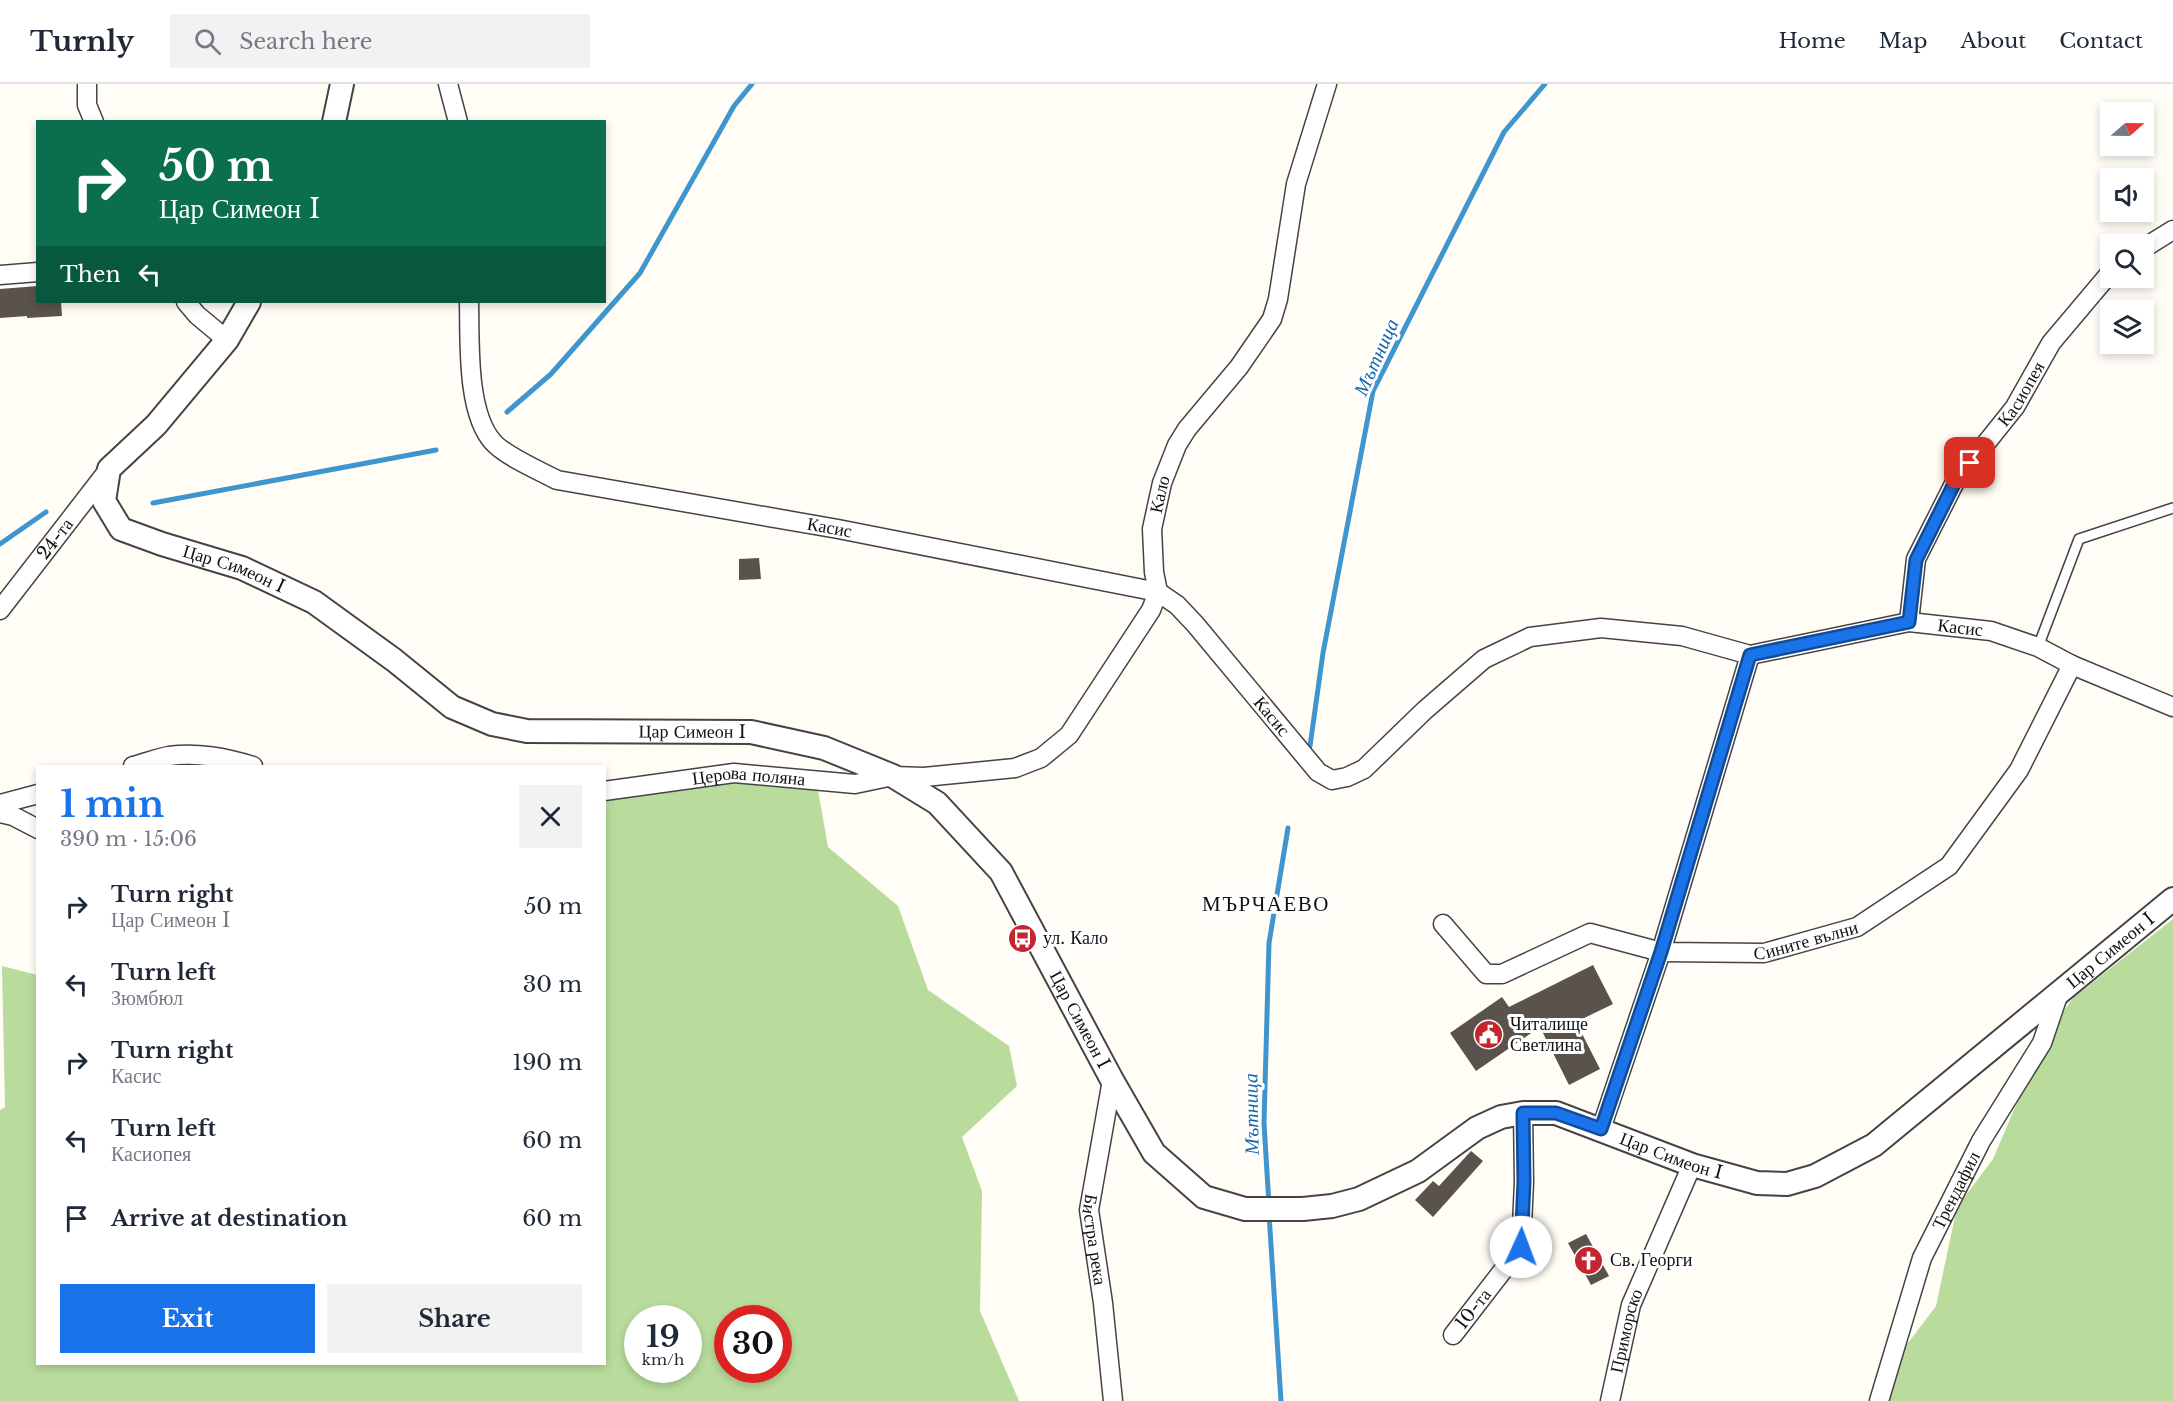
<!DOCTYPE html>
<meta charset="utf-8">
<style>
body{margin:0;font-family:"Libre Baskerville",serif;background:#f2f2f3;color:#1f2937;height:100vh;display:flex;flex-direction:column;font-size:22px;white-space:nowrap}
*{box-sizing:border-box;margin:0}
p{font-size:20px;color:#747a83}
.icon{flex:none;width:33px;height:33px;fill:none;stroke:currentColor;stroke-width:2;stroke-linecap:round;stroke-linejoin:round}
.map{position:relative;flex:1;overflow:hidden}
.sheet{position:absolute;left:36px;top:681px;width:570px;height:600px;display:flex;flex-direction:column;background:#fff;border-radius:0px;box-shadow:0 3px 9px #0003}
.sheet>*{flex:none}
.banner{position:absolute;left:36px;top:36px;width:570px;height:183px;border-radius:0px;box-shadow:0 3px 9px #0003;background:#0b6e4f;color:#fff;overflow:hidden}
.needle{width:39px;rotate:70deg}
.tools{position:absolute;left:2100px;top:18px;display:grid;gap:12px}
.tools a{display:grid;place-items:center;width:54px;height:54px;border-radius:0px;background:#fff;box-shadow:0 3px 9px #0003;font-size:30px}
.speed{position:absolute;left:624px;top:1221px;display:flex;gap:12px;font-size:30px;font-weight:700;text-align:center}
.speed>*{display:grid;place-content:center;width:78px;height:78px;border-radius:50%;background:#fff;box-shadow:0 3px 9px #0003;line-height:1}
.speed small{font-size:15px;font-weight:400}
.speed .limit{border:9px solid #d22;background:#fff;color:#111}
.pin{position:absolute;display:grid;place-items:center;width:51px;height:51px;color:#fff;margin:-26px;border-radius:12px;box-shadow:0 3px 9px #0006}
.me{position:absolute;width:66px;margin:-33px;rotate:2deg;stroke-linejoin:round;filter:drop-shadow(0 0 4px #0008)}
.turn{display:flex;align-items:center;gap:21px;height:126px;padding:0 24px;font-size:27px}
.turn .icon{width:78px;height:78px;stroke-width:2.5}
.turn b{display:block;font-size:42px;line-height:51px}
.then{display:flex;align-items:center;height:57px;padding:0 24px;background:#0003;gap:12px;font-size:22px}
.round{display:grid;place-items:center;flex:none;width:63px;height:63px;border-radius:0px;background:#f2f2f3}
.overview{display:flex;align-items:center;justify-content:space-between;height:102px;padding:0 24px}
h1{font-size:36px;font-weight:700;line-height:45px;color:#1a73e8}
.button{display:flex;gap:12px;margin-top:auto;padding:12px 24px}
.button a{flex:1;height:69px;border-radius:0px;background:#1a73e8;color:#fff;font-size:24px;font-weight:700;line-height:69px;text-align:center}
.button a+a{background:#f2f2f3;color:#1f2937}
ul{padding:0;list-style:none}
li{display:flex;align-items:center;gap:18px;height:78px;padding:0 24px}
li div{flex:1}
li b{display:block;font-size:22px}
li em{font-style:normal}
header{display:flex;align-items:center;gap:36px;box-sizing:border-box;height:84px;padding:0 30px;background:#fff;border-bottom:2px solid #e0e1e3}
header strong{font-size:28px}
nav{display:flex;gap:33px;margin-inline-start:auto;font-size:21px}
.search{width:420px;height:54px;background:#f2f2f3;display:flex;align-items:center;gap:15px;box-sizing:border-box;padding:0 21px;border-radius:0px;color:#747a83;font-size:22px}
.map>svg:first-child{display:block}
.forest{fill:#b9dc9c;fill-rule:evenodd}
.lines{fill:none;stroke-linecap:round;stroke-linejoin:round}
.stream{stroke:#3f96cf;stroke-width:5}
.building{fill:#5a524d}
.service-casing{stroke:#444;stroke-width:12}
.minor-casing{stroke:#444;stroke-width:21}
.tertiary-casing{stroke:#444;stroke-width:26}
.service{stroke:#fff;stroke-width:9}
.minor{stroke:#fff;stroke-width:18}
.tertiary{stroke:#fff;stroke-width:22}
.route-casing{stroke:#114b97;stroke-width:15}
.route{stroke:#1a73e8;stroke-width:10}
.labels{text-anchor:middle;stroke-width:6;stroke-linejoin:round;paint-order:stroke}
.street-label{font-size:18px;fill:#111;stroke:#fff}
.poi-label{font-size:18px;fill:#111;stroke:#fff;text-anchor:start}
.water-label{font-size:20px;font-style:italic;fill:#1768a6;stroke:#fff}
.quarter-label{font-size:21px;letter-spacing:1.5px;fill:#111;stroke:#fff}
</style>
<header>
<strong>Turnly</strong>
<div class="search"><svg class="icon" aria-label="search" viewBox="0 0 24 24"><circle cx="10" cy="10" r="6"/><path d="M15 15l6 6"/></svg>Search here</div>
<nav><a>Home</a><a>Map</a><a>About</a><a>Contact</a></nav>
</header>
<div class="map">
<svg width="2173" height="1317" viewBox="0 0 2173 1317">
<rect width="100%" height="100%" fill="#fffdf5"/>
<!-- forest -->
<g class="forest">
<path d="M 815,689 L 828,763 L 898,822 L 928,906 L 1009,962 L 1017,1002 L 962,1053 L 982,1107 L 980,1227 L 1019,1317 L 0,1317 L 0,1026 L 5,1023 L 2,882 L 37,891 L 38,1280 L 604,1280 L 605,718 L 668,699 ZM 638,1234 L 688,1234 L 688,1286 L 638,1286 ZM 728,1234 L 778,1234 L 778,1286 L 728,1286 Z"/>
<path d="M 2173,835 L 2173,1317 L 1875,1317 L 1877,1300 L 1936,1222 L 1957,1123 L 1993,1075 L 2044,955 L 2073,914 Z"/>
</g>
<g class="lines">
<!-- stream -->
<g class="stream">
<path d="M 507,328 L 551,290 L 640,189 L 734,22 L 752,0"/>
<path d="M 153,419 L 436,366"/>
<path d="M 0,460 L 46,428"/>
<path d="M 1310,662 L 1323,569 L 1373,307 L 1504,48 L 1545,0"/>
<path d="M 1269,1121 L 1264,1039 L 1269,859 L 1288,744"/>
<path d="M 1269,1130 L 1281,1317"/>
</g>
</g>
<!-- building -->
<g class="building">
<path d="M 38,202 L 38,218 L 61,218 L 62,232 L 27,234 L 27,232 L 0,234 L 0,205 Z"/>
<path d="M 759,474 L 761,495 L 739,496 L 739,475 Z"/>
<path d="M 1593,881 L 1613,920 L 1576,938 L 1600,985 L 1569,1001 L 1540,943 L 1476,987 L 1450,949 L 1502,913 L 1509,923 Z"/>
<path d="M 1471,1067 L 1483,1077 L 1433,1133 L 1415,1116 L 1433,1097 L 1439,1102 Z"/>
<path d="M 1586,1150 L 1609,1192 L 1591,1201 L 1568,1159 Z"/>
</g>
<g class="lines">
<defs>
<path id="service" d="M 2038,563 L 2079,455 L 2173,424"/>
<g id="minor">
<path d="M 87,0 L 87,21 L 94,38"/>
<path d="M 448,0 L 458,38"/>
<path d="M 2144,164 L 2173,146"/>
<path d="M 0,191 L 38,188"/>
<path d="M 186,218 L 197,231 L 227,256"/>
<path id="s1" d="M 469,218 C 470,256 466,328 493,358 C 505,372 540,387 557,396 L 838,445 L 1158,508 L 1177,521 L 1195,540 L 1318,688 L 1332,696 L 1347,693 L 1364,685 L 1425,626 L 1484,575 L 1530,553 L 1601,544 L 1682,552 L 1750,571 L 1909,538 L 1991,547 L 2038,563 L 2072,581 L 2173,623"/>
<path id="s2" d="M 0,526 L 109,385"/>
<path id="s3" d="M 1909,538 L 1916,475 L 1955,398 L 2015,323 L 2051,259 L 2110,189"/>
<path d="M 133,682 C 145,679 157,674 169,672 C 198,668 226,674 253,682"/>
<path id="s4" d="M 604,707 L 734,689 L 855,700 L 893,692 L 924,693 L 1015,684 L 1041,674 L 1069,651 L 1151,526 L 1158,508 L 1154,488 L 1152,445 L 1162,399 L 1177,361 L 1187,345 L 1239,283 L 1272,235 L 1278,215 L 1296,100 L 1327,0"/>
<path d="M 0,720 L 38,710"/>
<path d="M 0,729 L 13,732 L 38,745"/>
<path id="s5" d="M 1443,840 L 1486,890 L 1502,890 L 1590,849 L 1661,868 L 1764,869 L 1857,843 L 1949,782 L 2019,686 L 2072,581"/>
<path id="s6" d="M 1112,996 L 1089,1126 L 1103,1219 L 1113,1317"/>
<path d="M 1601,1045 L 1661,868 L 1750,571"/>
<path id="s7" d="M 1453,1251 L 1521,1163 L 1524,1098 L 1523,1029"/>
<path id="s8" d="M 1610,1317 L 1631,1221 L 1692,1081"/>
<path id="s9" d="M 1879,1317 L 1922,1174 L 1981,1057 L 2042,959 L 2059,909"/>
</g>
<g id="tertiary">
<path d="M 334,38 L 342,0"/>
<path id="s10" d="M 249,218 L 227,256 L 156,341 L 109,385 L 104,417 L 121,445 L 162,460 L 242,484 L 314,518 L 394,576 L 452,623 L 492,640 L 527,647 L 751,648 L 824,664 L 893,692 L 937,719 L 1001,788 L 1112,996 L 1154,1069 L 1204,1113 L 1245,1125 L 1303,1125 L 1332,1122 L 1359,1115 L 1418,1087 L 1477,1044 L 1501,1033 L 1523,1029 L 1556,1029 L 1692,1081 L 1757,1099 L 1787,1100 L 1815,1092 L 1874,1061 L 2173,815"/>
</g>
</defs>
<!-- service casing -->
<use href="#service" class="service-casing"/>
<!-- minor casing -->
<use href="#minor" class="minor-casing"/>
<!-- tertiary casing -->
<use href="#tertiary" class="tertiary-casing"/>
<!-- service -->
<use href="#service" class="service"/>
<!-- minor -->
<use href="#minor" class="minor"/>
<!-- tertiary -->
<use href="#tertiary" class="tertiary"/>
</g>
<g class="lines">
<defs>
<path id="route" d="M 1521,1163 L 1524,1098 L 1523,1029 L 1556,1029 L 1601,1045 L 1661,868 L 1750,571 L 1909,538 L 1916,476 L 1955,398 L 1970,379"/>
</defs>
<!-- route casing -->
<use href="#route" class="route-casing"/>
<!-- route -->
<use href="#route" class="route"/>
</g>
<!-- icons -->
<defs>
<symbol id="bus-disc" viewBox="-11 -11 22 22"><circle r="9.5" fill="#c4262e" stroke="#fff"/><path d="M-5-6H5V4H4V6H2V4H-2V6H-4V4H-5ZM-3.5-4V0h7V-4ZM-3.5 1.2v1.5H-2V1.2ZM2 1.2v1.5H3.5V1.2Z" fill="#fff"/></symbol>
<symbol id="civic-disc" viewBox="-11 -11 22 22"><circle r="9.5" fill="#c4262e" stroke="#fff"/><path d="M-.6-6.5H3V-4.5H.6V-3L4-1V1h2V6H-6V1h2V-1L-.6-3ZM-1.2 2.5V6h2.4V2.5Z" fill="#fff"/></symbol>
<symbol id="church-disc" viewBox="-11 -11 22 22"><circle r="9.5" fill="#c4262e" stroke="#fff"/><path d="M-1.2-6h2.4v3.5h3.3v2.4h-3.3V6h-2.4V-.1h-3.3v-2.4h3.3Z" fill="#fff"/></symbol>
</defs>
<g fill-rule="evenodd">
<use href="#bus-disc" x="1006" y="838" width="33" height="33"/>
<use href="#civic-disc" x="1472" y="934" width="33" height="33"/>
<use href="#church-disc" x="1572" y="1160" width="33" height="33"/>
</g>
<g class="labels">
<!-- street labels -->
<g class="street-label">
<text dy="6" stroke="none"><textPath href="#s3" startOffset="260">Касиопея</textPath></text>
<text dy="6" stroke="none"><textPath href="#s4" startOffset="746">Кало</textPath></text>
<text dy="6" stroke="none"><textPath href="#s1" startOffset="496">Касис</textPath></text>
<text dy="6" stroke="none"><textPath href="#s2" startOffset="90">24-та</textPath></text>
<text dy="6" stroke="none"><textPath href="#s10" startOffset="404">Цар Симеон I</textPath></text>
<text dy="6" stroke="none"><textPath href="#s1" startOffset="1774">Касис</textPath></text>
<text dy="6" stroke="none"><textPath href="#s1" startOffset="1000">Касис</textPath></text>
<text dy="6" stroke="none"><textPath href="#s10" startOffset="909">Цар Симеон I</textPath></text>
<text dy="6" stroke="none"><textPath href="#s4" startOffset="146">Церова поляна</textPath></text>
<text dy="6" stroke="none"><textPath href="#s5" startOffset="399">Сините вълни</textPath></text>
<text dy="6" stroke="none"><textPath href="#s10" startOffset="2672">Цар Симеон I</textPath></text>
<text dy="6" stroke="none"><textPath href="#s10" startOffset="1430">Цар Симеон I</textPath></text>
<text dy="6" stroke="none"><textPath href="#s10" startOffset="2150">Цар Симеон I</textPath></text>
<text dy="6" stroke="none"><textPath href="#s9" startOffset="225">Трендафил</textPath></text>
<text dy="6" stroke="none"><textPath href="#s6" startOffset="162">Бистра река</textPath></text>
<text dy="6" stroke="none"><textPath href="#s7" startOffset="33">10-та</textPath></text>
<text dy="6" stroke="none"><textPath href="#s8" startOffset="72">Приморско</textPath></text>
</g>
<!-- poi labels -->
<g class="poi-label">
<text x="1043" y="860">ул. Кало</text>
<text x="1510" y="946">Читалище<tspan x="1510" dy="21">Светлина</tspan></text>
<text x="1610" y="1182">Св. Георги</text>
</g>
<!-- water labels -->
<g class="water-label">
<text transform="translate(1376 273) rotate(-66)" y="7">Мътница</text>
<text transform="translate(1251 1030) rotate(-91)" y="7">Мътница</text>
</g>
<!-- quarter labels -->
<g class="quarter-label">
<text x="1266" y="827">МЪРЧАЕВО</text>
</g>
</g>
</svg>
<div class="tools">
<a><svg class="needle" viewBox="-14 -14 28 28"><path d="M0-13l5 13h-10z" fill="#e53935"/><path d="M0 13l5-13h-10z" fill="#747a83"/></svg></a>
<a><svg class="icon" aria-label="sound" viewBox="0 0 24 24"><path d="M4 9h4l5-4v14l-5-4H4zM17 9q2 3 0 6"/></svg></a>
<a><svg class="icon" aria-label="search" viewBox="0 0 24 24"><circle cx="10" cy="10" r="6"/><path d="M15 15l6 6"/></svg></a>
<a><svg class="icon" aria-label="layers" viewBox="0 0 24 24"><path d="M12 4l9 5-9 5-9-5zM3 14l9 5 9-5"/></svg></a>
</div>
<div class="speed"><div>19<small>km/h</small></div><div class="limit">30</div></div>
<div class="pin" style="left:1970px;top:379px;background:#d93025"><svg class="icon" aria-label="arrive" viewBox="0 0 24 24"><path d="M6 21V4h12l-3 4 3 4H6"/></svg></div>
<svg class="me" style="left:1521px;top:1163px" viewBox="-20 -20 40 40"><circle r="19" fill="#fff"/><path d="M0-13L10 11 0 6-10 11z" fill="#1a73e8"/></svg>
<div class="banner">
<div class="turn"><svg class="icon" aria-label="right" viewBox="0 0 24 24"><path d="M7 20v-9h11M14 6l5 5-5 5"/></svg><div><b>50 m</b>Цар Симеон I</div></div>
<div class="then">Then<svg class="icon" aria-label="left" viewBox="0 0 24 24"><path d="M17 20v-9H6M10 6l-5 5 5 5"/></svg></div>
</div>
<section class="sheet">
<div class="overview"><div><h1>1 min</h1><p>390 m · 15:06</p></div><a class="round"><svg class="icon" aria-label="close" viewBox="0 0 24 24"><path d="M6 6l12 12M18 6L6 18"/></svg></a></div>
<ul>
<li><svg class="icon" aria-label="right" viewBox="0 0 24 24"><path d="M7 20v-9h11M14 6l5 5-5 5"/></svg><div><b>Turn right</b><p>Цар Симеон I</p></div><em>50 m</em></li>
<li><svg class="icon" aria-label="left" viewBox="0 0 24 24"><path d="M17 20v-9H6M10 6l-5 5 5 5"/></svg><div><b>Turn left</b><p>Зюмбюл</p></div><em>30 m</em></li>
<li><svg class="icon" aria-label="right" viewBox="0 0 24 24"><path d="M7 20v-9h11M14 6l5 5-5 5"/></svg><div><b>Turn right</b><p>Касис</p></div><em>190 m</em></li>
<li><svg class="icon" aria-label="left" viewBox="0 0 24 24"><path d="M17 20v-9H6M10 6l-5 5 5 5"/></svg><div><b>Turn left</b><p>Касиопея</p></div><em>60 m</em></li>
<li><svg class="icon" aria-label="arrive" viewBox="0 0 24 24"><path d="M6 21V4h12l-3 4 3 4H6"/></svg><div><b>Arrive at destination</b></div><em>60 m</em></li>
</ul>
<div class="button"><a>Exit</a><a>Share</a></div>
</section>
</div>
